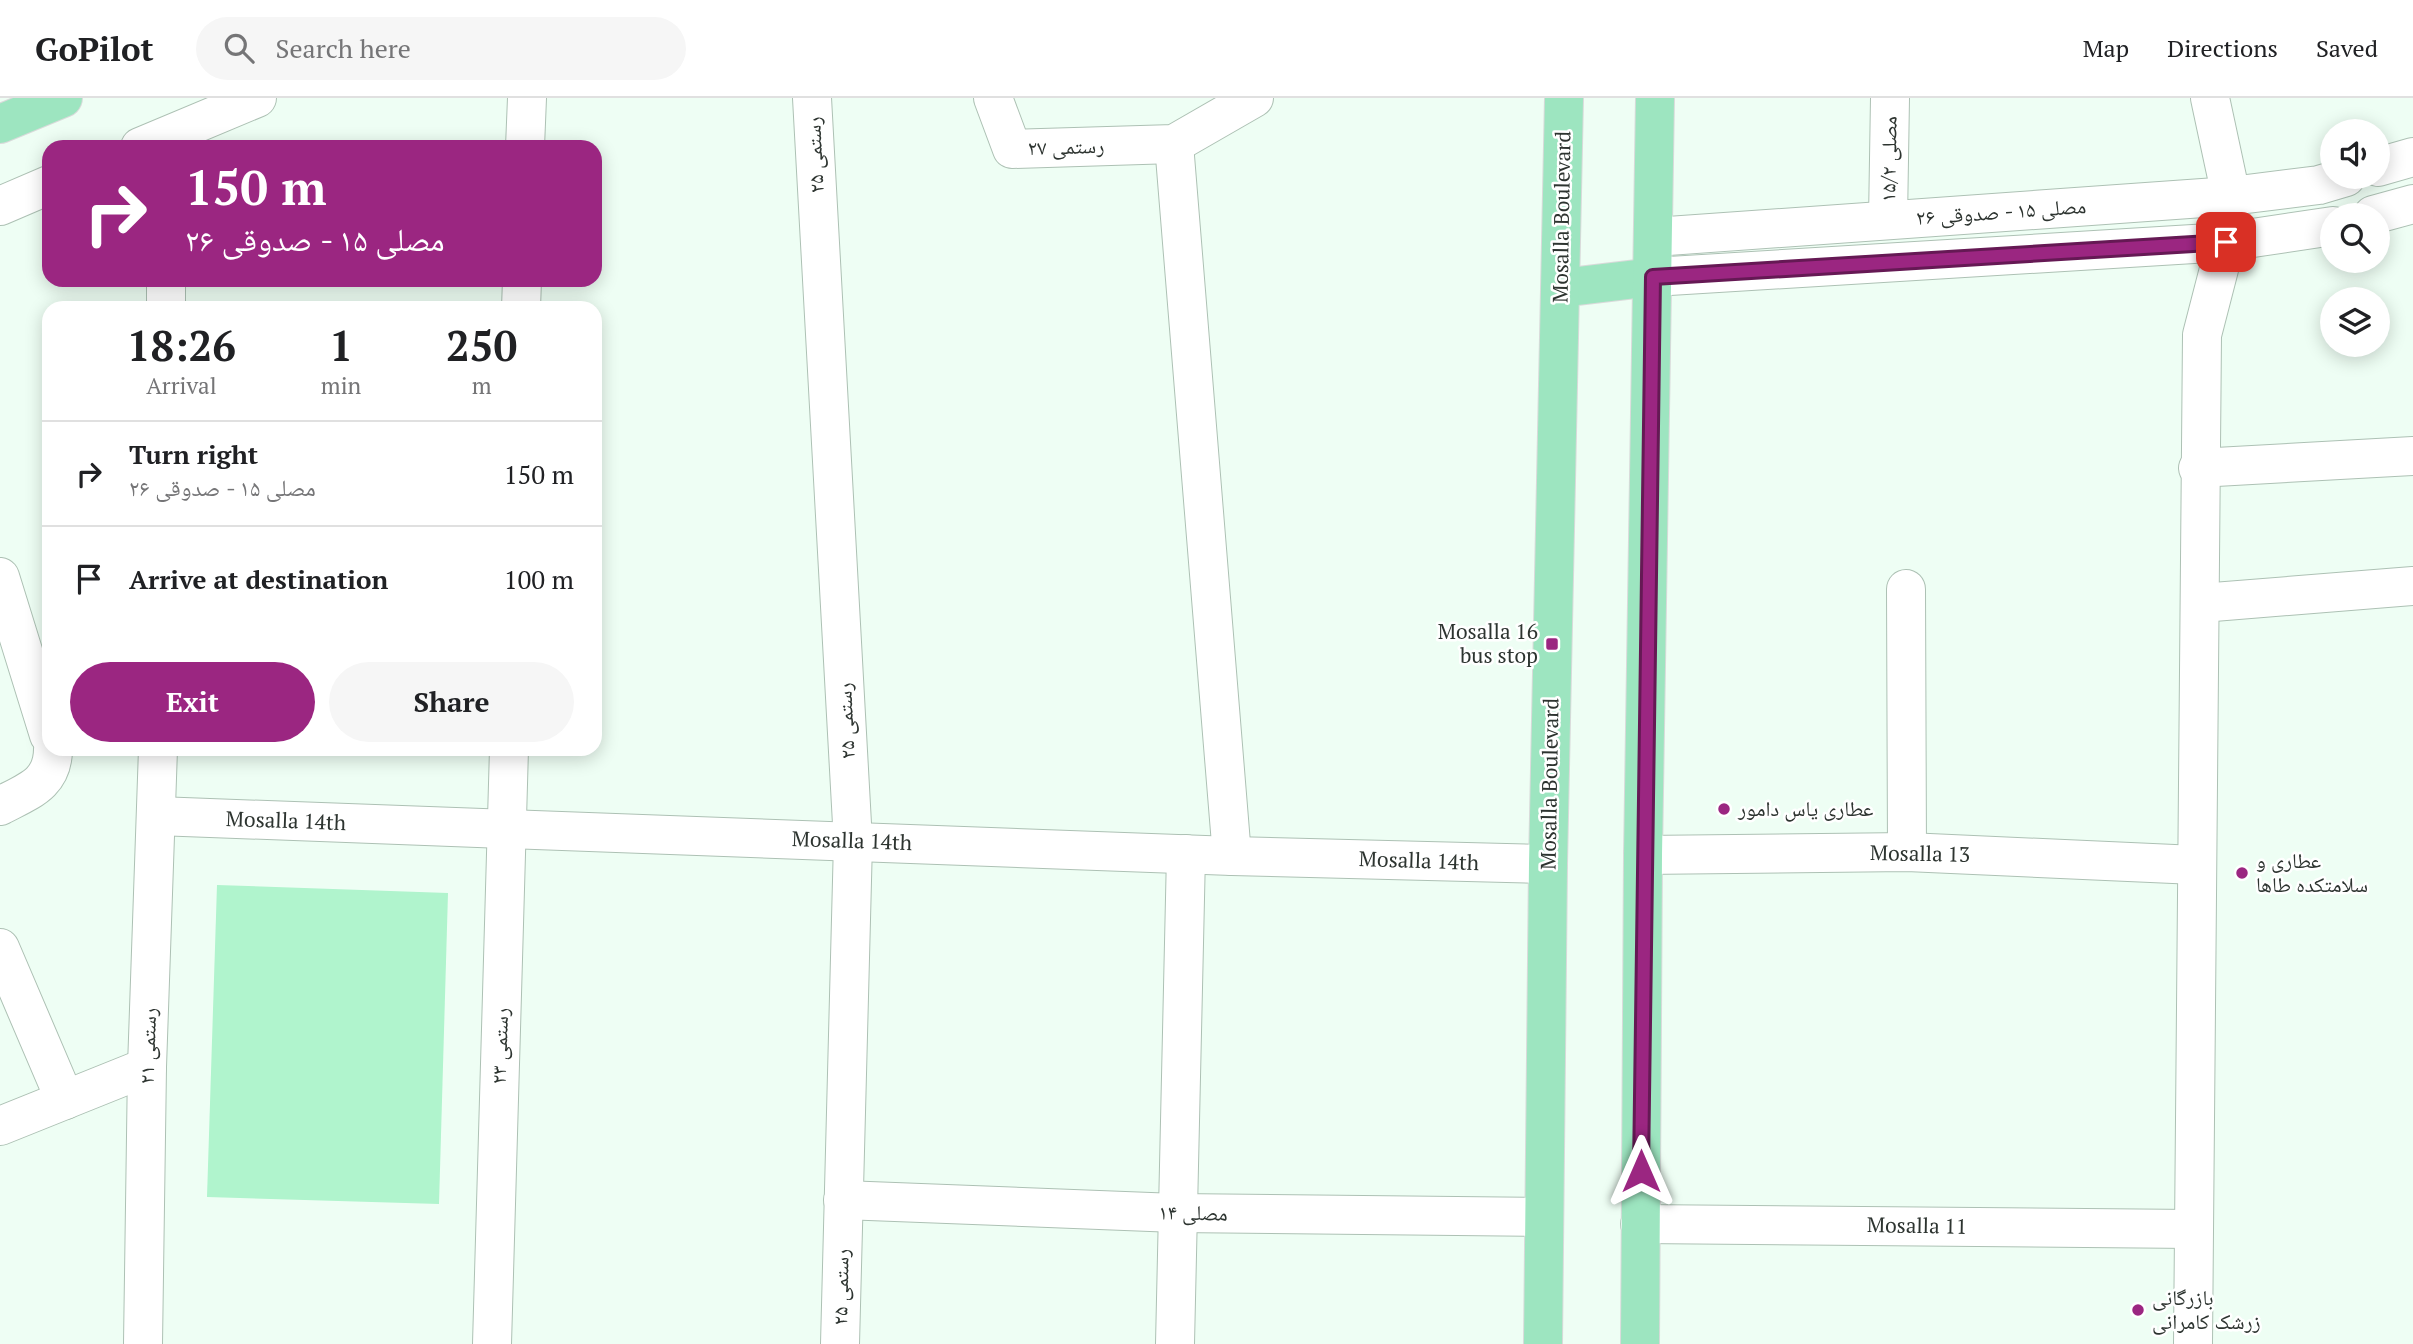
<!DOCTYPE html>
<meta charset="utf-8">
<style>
body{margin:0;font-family:"PT Serif","Noto Naskh Arabic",serif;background:#f6f6f6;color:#202124;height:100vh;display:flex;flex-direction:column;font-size:26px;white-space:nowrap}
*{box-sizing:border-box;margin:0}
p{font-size:23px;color:#757577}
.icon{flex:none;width:38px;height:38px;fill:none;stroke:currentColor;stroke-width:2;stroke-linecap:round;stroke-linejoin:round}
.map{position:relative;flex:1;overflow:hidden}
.panel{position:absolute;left:42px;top:203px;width:560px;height:455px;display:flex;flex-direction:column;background:#fff;border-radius:21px;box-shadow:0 4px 18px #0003}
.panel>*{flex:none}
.guide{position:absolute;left:42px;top:42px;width:560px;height:147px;border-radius:21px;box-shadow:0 4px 18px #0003;background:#9b2681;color:#fff;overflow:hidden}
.tools{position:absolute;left:2320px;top:21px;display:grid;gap:14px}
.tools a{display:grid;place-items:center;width:70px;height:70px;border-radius:50%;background:#fff;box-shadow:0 4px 18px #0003;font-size:35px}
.pin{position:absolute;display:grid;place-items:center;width:60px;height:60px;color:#fff;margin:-30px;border-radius:14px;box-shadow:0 4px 10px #0006}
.me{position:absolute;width:77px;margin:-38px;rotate:0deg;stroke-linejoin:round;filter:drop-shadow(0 0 5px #0008)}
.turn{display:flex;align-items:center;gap:24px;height:147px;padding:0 28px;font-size:32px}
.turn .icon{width:91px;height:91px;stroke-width:2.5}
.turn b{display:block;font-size:49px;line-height:60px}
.eta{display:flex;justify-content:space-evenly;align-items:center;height:119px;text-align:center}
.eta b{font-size:42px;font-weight:700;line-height:49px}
.cta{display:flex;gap:14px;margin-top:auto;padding:14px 28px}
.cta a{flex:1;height:80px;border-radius:42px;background:#9b2681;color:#fff;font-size:28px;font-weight:700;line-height:80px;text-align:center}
.cta a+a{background:#f6f6f6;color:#202124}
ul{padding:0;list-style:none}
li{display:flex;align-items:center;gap:21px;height:105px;padding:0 28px;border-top:2px solid #e0e0e0}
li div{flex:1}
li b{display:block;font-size:26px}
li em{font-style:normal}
header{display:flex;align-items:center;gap:42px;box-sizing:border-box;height:98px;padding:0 35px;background:#fff;border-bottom:2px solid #e0e0e0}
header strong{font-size:33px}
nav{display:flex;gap:38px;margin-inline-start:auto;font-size:24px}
.search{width:490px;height:63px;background:#f6f6f6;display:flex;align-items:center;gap:18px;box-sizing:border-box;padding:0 24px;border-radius:38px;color:#757577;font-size:26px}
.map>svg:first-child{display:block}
.garden{fill:#b0f4cd}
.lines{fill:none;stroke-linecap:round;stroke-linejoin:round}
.minor-casing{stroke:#adc1b4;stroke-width:40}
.major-casing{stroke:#d9dada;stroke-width:40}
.minor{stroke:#fff;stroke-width:38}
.major{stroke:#9de5c0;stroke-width:38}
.route-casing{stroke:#651954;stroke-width:18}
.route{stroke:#9b2681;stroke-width:12}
.poi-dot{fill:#9b2681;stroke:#fff;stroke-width:2.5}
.labels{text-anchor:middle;stroke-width:5;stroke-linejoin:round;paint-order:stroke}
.street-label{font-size:21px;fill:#2d3430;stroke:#fff}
.poi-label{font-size:21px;fill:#2d3430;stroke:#fff;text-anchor:start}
</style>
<header>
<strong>GoPilot</strong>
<div class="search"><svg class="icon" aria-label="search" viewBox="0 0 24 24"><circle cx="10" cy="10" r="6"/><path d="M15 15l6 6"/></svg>Search here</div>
<nav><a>Map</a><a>Directions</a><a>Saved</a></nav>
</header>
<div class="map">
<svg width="2413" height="1246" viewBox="0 0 2413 1246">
<rect width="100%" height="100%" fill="#eefef4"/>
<!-- garden -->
<path class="garden" d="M 217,787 L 448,795 L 439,1106 L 207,1099 Z"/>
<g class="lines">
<defs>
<g id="minor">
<path d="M 812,0 L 853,744 L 840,1246"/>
<path d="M 993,0 L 1012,51 L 1174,46 L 1254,0"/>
<path d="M 2210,0 L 2231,98"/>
<path d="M 1174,46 L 1232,758"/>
<path d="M 140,49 L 257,0"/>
<path d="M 525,49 L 527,0"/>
<path d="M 2378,69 L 2413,59"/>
<path d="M 0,108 L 49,87"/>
<path d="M 2373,117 L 2413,106"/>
<path d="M 1888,122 L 1890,0"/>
<path d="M 1654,139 L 2231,98 L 2319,87 L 2346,79"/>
<path d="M 1653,179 L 2226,144 L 2333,128"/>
<path d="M 166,210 L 166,182"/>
<path d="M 521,210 L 522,182"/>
<path d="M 2198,370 L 2413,358"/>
<path d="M 0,479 L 49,637"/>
<path d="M 1906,491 L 1907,754"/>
<path d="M 2201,505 L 2413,488"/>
<path d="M 0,708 C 28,693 53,686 53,651"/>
<path d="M 157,718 L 1232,758 L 1548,766"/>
<path d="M 1643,757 L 1907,754 L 2196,767"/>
<path d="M 0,850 L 65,1002"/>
<path d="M 0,1028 L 147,969"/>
<path d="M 843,1102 L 1176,1115 L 1544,1119"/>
<path d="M 1640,1126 L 2193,1131"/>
<path d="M 143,1246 L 147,969 L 158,651"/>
<path d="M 492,1246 L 509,651"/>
<path d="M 1175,1246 L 1186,756"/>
<path d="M 2193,1246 L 2202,237 L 2226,144"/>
</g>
<g id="major">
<path d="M 0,26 L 63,0"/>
<path d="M 1561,190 L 1653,179"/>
<path d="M 1543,1246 L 1548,766 L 1564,0"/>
<path d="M 1640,1246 L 1643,757 L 1655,0"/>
</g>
</defs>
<!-- minor casing -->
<use href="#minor" class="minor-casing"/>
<!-- major casing -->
<use href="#major" class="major-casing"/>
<!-- minor -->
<use href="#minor" class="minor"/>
<!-- major -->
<use href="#major" class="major"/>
</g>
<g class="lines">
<defs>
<path id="route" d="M 1641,1073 L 1653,179 L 2226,144"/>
</defs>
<!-- route casing -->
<use href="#route" class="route-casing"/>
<!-- route -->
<use href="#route" class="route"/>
</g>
<!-- markers -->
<g class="poi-dot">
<rect x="1545" y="539" width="14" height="14" rx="3.5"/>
<circle cx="1724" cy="711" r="7"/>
<circle cx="2242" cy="775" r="7"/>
<circle cx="2138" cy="1212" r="7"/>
</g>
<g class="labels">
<!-- street labels -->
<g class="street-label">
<text transform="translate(1066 49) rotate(-2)" y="7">رستمی ۲۷</text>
<text transform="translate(815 57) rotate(-93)" y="7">رستمی ۲۵</text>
<text transform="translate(1889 61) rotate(-89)" y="7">مصلی ۱۵/۲</text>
<text transform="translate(2001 114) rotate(-4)" y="7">مصلی ۱۵ - صدوقی ۲۶</text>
<text transform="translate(1562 119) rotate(-89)" y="7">Mosalla Boulevard</text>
<text transform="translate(846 623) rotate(-93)" y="7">رستمی ۲۵</text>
<text transform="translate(1550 686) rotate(-89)" y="7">Mosalla Boulevard</text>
<text transform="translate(286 723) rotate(2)" y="7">Mosalla 14th</text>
<text transform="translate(852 743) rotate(2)" y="7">Mosalla 14th</text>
<text transform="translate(1920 756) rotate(1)" y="7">Mosalla 13</text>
<text transform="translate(1419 763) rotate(2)" y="7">Mosalla 14th</text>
<text transform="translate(148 948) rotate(-88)" y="7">رستمی ۲۱</text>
<text transform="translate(500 948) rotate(-88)" y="7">رستمی ۲۳</text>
<text transform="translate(1193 1115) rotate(1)" y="7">مصلی ۱۴</text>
<text transform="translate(1917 1128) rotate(1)" y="7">Mosalla 11</text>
<text transform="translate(841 1189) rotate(-89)" y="7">رستمی ۲۵</text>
</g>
<!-- poi labels -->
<g class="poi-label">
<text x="1538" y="541" text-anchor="end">Mosalla 16<tspan x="1538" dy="24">bus stop</tspan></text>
<text x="1738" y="718">عطاری یاس دامور</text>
<text x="2256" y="770">عطاری و<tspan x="2256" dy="24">سلامتکده طاها</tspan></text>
<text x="2152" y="1207">بازرگانی<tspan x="2152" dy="24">زرشک کامرانی</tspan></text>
</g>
</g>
</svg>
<div class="tools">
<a><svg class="icon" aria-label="sound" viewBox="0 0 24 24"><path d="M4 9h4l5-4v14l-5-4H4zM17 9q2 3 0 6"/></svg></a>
<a><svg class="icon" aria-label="search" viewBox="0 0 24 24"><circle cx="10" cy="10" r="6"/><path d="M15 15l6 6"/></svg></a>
<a><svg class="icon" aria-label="layers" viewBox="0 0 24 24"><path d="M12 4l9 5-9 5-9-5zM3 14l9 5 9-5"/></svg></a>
</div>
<div class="pin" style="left:2226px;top:144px;background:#d93025"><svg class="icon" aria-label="arrive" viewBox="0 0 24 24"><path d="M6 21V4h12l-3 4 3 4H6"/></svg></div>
<svg class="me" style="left:1641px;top:1073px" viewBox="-20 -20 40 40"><path d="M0-17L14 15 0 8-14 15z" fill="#9b2681" stroke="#fff" stroke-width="4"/></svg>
<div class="guide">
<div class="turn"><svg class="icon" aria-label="right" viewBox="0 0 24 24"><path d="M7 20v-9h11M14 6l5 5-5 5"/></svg><div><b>150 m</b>مصلی ۱۵ - صدوقی ۲۶</div></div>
</div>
<section class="panel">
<div class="eta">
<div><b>18:26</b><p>Arrival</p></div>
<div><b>1</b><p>min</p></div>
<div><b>250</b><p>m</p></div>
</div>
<ul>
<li><svg class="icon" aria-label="right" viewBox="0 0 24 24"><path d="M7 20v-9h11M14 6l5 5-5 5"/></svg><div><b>Turn right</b><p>مصلی ۱۵ - صدوقی ۲۶</p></div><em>150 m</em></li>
<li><svg class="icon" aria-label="arrive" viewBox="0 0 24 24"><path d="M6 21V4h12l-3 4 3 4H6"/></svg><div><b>Arrive at destination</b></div><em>100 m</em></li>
</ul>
<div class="cta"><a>Exit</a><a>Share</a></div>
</section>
</div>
